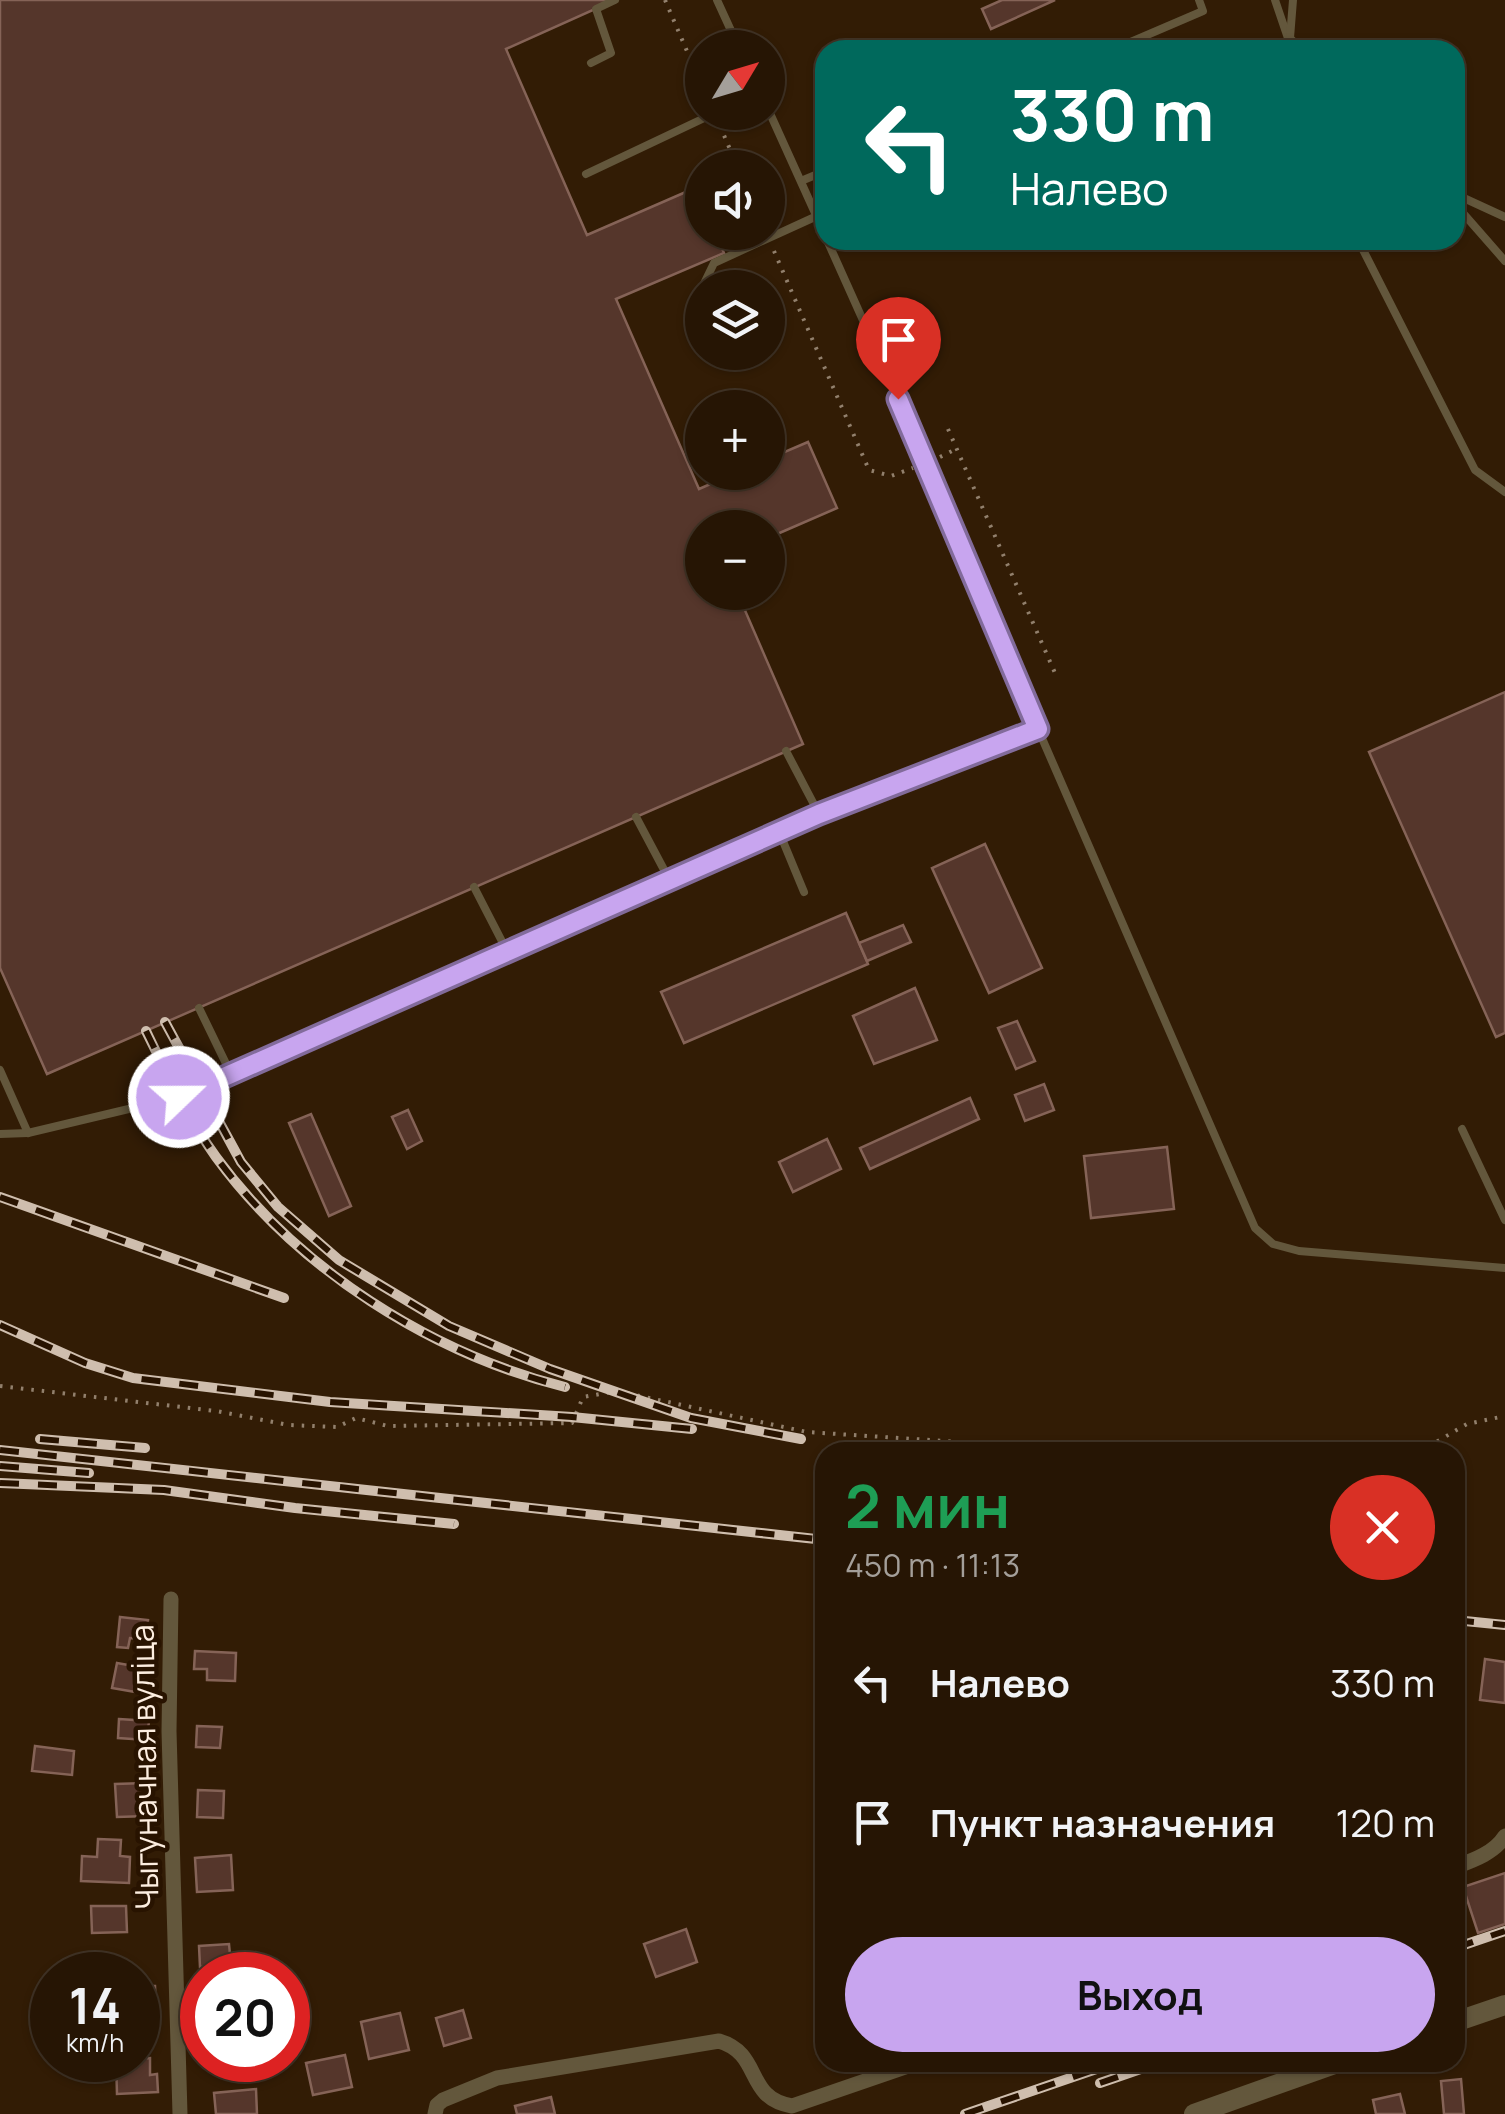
<!DOCTYPE html>
<html lang="ru">
<meta charset="utf-8">
<style>
body{margin:0;font-family:Manrope,sans-serif;background:#2e1e0e;color:#f1f3f6;height:100vh;display:flex;flex-direction:column;font-size:38px;white-space:nowrap}
*{box-sizing:border-box;margin:0}
p{font-size:32px;color:#a49f9a}
.icon{flex:none;width:55px;height:55px;fill:none;stroke:currentColor;stroke-width:2;stroke-linecap:round;stroke-linejoin:round}
.map{position:relative;flex:1;overflow:hidden}
.sheet{position:absolute;left:815px;top:1442px;width:650px;height:630px;display:flex;flex-direction:column;background:#261504;border-radius:30px;box-shadow:0 2px 8px #0004,0 0 0 2px #423426}
.sheet>*{flex:none}
.guide{position:absolute;left:815px;top:40px;width:650px;height:210px;border-radius:30px;box-shadow:0 2px 8px #0004,0 0 0 2px #423426;background:#00695c;color:#fff;overflow:hidden}
.needle{width:65px;rotate:52deg}
.fabs{position:absolute;left:685px;top:30px;display:grid;gap:20px}
.fabs a{display:grid;place-items:center;width:100px;height:100px;border-radius:50%;background:#261504;box-shadow:0 2px 8px #0004,0 0 0 2px #423426;font-size:50px}
.speed{position:absolute;left:30px;top:1952px;display:flex;gap:20px;font-size:50px;font-weight:700;text-align:center}
.speed>*{display:grid;place-content:center;width:130px;height:130px;border-radius:50%;background:#261504;box-shadow:0 2px 8px #0004,0 0 0 2px #423426;line-height:1}
.speed small{font-size:25px;font-weight:400}
.speed .limit{border:15px solid #d22;background:#fff;color:#111}
.pin{position:absolute;display:grid;place-items:center;width:85px;height:85px;color:#fff;margin:-102px -42px;border-radius:50% 50% 50% 0;rotate:-45deg;box-shadow:0 0 10px #0007}
.pin .icon{rotate:45deg}
.me{position:absolute;width:110px;margin:-55px;rotate:68deg;stroke-linejoin:round;filter:drop-shadow(0 0 8px #0008)}
.turn{display:flex;align-items:center;gap:35px;height:210px;padding:0 30px;font-size:45px}
.turn .icon{width:130px;height:130px;stroke-width:2.5}
.turn b{display:block;font-size:70px;line-height:85px}
.round{display:grid;place-items:center;flex:none;width:105px;height:105px;border-radius:52px;background:#2e1e0e}
.headline{display:flex;align-items:center;justify-content:space-between;height:170px;padding:0 30px}
h1{font-size:60px;font-weight:700;line-height:75px;color:#1e9e55}
.button{display:flex;gap:20px;margin-top:auto;padding:20px 30px}
.button a{flex:1;height:115px;border-radius:60px;background:#c8a5ef;color:#111;font-size:40px;font-weight:700;line-height:115px;text-align:center}
ul{padding:0;list-style:none}
li{display:flex;align-items:center;gap:30px;height:140px;padding:0 30px}
li div{flex:1}
li b{display:block;font-size:38px}
li em{font-style:normal}
.map>svg:first-child{display:block}
.building{fill:#55362b;stroke:#856357;stroke-width:2.5}
.lines{fill:none;stroke-linecap:round;stroke-linejoin:round}
.path{stroke:#92806d;stroke-width:4;stroke-dasharray:2.5 8;stroke-linecap:butt}
.service{stroke:#63573c;stroke-width:8}
.minor{stroke:#63573c;stroke-width:15}
.tertiary{stroke:#63573c;stroke-width:20}
.rail-casing{stroke:#cfbeae;stroke-width:10}
.rail{stroke:#281300;stroke-width:6;stroke-dasharray:19;stroke-linecap:butt}
.route-casing{stroke:#826b9b;stroke-width:25}
.route{stroke:#c8a5ef;stroke-width:18}
.labels{text-anchor:middle;stroke-width:9;stroke-linejoin:round;paint-order:stroke}
.street-label{font-size:32px;fill:#fdeee0;stroke:#281300}
</style>
<div class="map">
<svg width="1505" height="2114" viewBox="0 0 1505 2114">
<rect width="100%" height="100%" fill="#321c05"/>
<!-- building -->
<g class="building">
<path d="M 0,0 L 615,0 L 506,49 L 587,235 L 695,188 L 702,205 L 702,232 L 715,232 L 724,253 L 616,299 L 699,489 L 738,472 L 768,472 L 768,459 L 808,442 L 837,508 L 768,538 L 768,528 L 702,528 L 702,592 L 737,592 L 803,744 L 47,1074 L 0,968 Z"/>
<path d="M 1002,0 L 1055,0 L 991,29 L 982,9 Z"/>
<path d="M 1505,692 L 1505,1033 L 1496,1037 L 1369,752 Z"/>
<path d="M 985,844 L 1042,968 L 989,993 L 932,868 Z"/>
<path d="M 846,913 L 868,964 L 684,1043 L 661,992 Z"/>
<path d="M 903,925 L 911,942 L 867,961 L 859,943 Z"/>
<path d="M 915,988 L 937,1040 L 874,1064 L 853,1016 Z"/>
<path d="M 1017,1021 L 1035,1061 L 1016,1069 L 998,1028 Z"/>
<path d="M 1044,1084 L 1054,1110 L 1025,1121 L 1015,1095 Z"/>
<path d="M 970,1098 L 979,1119 L 870,1169 L 860,1148 Z"/>
<path d="M 408,1110 L 422,1141 L 407,1149 L 392,1117 Z"/>
<path d="M 311,1114 L 351,1206 L 329,1216 L 289,1123 Z"/>
<path d="M 827,1139 L 841,1169 L 793,1192 L 779,1162 Z"/>
<path d="M 1167,1147 L 1174,1209 L 1091,1218 L 1084,1156 Z"/>
<path d="M 120,1617 L 148,1620 L 146,1639 L 130,1638 L 128,1648 L 117,1647 Z"/>
<path d="M 195,1651 L 236,1653 L 235,1681 L 207,1680 L 207,1669 L 194,1669 Z"/>
<path d="M 1485,1659 L 1505,1662 L 1505,1703 L 1480,1700 Z"/>
<path d="M 117,1663 L 145,1668 L 141,1693 L 112,1688 Z"/>
<path d="M 119,1719 L 149,1721 L 147,1740 L 118,1738 Z"/>
<path d="M 197,1726 L 222,1727 L 220,1748 L 196,1747 Z"/>
<path d="M 35,1746 L 74,1751 L 72,1775 L 32,1771 Z"/>
<path d="M 146,1783 L 148,1816 L 117,1817 L 115,1784 Z"/>
<path d="M 198,1790 L 224,1791 L 223,1818 L 197,1817 Z"/>
<path d="M 98,1839 L 121,1840 L 120,1856 L 130,1857 L 129,1883 L 81,1881 L 82,1856 L 97,1857 Z"/>
<path d="M 231,1855 L 233,1890 L 197,1892 L 195,1858 Z"/>
<path d="M 1505,1873 L 1505,1924 L 1478,1933 L 1463,1887 Z"/>
<path d="M 91,1906 L 126,1906 L 127,1932 L 92,1933 Z"/>
<path d="M 686,1929 L 697,1962 L 656,1977 L 644,1944 Z"/>
<path d="M 229,1944 L 231,1965 L 200,1967 L 199,1946 Z"/>
<path d="M 138,1986 L 155,1986 L 156,2010 L 138,2010 Z"/>
<path d="M 463,2010 L 471,2038 L 444,2046 L 436,2018 Z"/>
<path d="M 400,2013 L 409,2050 L 369,2059 L 361,2022 Z"/>
<path d="M 345,2055 L 352,2087 L 313,2095 L 306,2063 Z"/>
<path d="M 150,2058 L 150,2075 L 157,2074 L 158,2092 L 117,2094 L 116,2060 Z"/>
<path d="M 1461,2079 L 1464,2114 L 1444,2114 L 1441,2081 Z"/>
<path d="M 256,2089 L 257,2114 L 216,2114 L 214,2093 Z"/>
<path d="M 1400,2094 L 1405,2114 L 1376,2114 L 1373,2100 Z"/>
<path d="M 551,2097 L 555,2114 L 517,2114 L 515,2106 Z"/>
</g>
<g class="lines">
<!-- path -->
<g class="path">
<path d="M 665,0 L 702,86"/>
<path d="M 720,126 L 738,168"/>
<path d="M 774,251 L 869,470 L 891,476 L 913,468"/>
<path d="M 948,429 L 1055,673"/>
<path d="M 940,457 L 956,449"/>
<path d="M 0,1386 L 216,1411 L 289,1425 L 337,1427 L 356,1418 L 388,1426 L 572,1423 L 583,1397 L 617,1391 L 807,1432 L 1113,1452"/>
<path d="M 1419,1452 L 1467,1424 L 1505,1416"/>
</g>
<!-- service -->
<g class="service">
<path d="M 717,0 L 739,48"/>
<path d="M 1275,0 L 1292,50"/>
<path d="M 1293,0 L 1290,38 L 1302,50"/>
<path d="M 1112,50 L 1203,11 L 1199,0"/>
<path d="M 591,63 L 611,53 L 596,9 L 615,0"/>
<path d="M 768,109 L 825,235"/>
<path d="M 586,174 L 717,112"/>
<path d="M 801,181 L 825,171"/>
<path d="M 1455,194 L 1505,217"/>
<path d="M 1455,204 L 1505,261"/>
<path d="M 827,240 L 927,463 L 1038,729 L 1255,1228 L 1273,1244 L 1299,1251 L 1505,1268"/>
<path d="M 1358,240 L 1475,470 L 1505,492"/>
<path d="M 698,296 L 714,263 L 817,216"/>
<path d="M 786,751 L 819,814"/>
<path d="M 636,817 L 670,881"/>
<path d="M 780,834 L 804,892"/>
<path d="M 474,887 L 508,953"/>
<path d="M 199,1008 L 232,1076"/>
<path d="M 0,1070 L 28,1133"/>
<path d="M 1462,1129 L 1505,1220"/>
<path d="M 0,1134 L 28,1133 L 179,1097 L 819,814 L 1038,729"/>
</g>
<!-- minor -->
<g class="minor">
<path d="M 171,1599 L 169,1731 L 180,2114"/>
<path d="M 1455,1867 C 1474,1860 1494,1853 1505,1836"/>
<path d="M 435,2114 L 437,2105 L 443,2100 L 497,2078 L 719,2041 C 763,2054 744,2098 792,2106 L 920,2062"/>
</g>
<!-- tertiary -->
<g class="tertiary">
<path d="M 1455,2022 L 1505,2005"/>
<path d="M 1194,2114 L 1340,2062"/>
</g>
<defs>
<g id="rail">
<path d="M 165,1022 L 241,1162 L 278,1207 L 339,1260 L 449,1326 L 550,1369 L 691,1418 L 801,1439"/>
<path d="M 146,1031 C 167,1074 188,1118 216,1157 C 298,1269 430,1353 565,1387"/>
<path d="M 0,1197 L 284,1298"/>
<path d="M 0,1325 L 85,1363 L 133,1378 L 330,1402 L 572,1417 L 692,1429"/>
<path d="M 40,1439 L 145,1448"/>
<path d="M 0,1450 L 825,1540"/>
<path d="M 0,1466 L 89,1473"/>
<path d="M 0,1483 L 164,1490 L 295,1508 L 454,1524"/>
<path d="M 1455,1620 L 1505,1625"/>
<path d="M 1455,1948 L 1505,1931"/>
<path d="M 1100,2083 L 1161,2062"/>
<path d="M 965,2114 L 1117,2062"/>
</g>
</defs>
<!-- rail casing -->
<use href="#rail" class="rail-casing"/>
<!-- rail -->
<use href="#rail" class="rail"/>
</g>
<g class="lines">
<defs>
<path id="route" d="M 179,1097 L 819,814 L 1038,729 L 898,399"/>
</defs>
<!-- route casing -->
<use href="#route" class="route-casing"/>
<!-- route -->
<use href="#route" class="route"/>
</g>
<g class="labels">
<!-- street labels -->
<g class="street-label">
<text transform="translate(145 1767) rotate(-91)" y="11">Чыгуначная вуліца</text>
</g>
</g>
</svg>
<div class="fabs">
<a><svg class="needle" viewBox="-14 -14 28 28"><path d="M0-13l5 13h-10z" fill="#e53935"/><path d="M0 13l5-13h-10z" fill="#a49f9a"/></svg></a>
<a><svg class="icon" aria-label="sound" viewBox="0 0 24 24"><path d="M4 9h4l5-4v14l-5-4H4zM17 9q2 3 0 6"/></svg></a>
<a><svg class="icon" aria-label="layers" viewBox="0 0 24 24"><path d="M12 4l9 5-9 5-9-5zM3 14l9 5 9-5"/></svg></a>
<a>+</a>
<a>−</a>
</div>
<div class="speed"><div>14<small>km/h</small></div><div class="limit">20</div></div>
<div class="pin" style="left:898px;top:399px;background:#d93025"><svg class="icon" aria-label="arrive" viewBox="0 0 24 24"><path d="M6 21V4h12l-3 4 3 4H6"/></svg></div>
<svg class="me" style="left:179px;top:1097px" viewBox="-20 -20 40 40"><circle r="17" fill="#c8a5ef" stroke="#fff" stroke-width="3"/><path d="M0-11L8 9 0 5-8 9z" fill="#fff"/></svg>
<div class="guide">
<div class="turn"><svg class="icon" aria-label="left" viewBox="0 0 24 24"><path d="M17 20v-9H6M10 6l-5 5 5 5"/></svg><div><b>330 m</b>Налево</div></div>
</div>
<section class="sheet">
<div class="headline"><div><h1>2 мин</h1><p>450 m · 11:13</p></div><a class="round" style="background:#d93025;color:#fff"><svg class="icon" aria-label="close" viewBox="0 0 24 24"><path d="M6 6l12 12M18 6L6 18"/></svg></a></div>
<ul>
<li><svg class="icon" aria-label="left" viewBox="0 0 24 24"><path d="M17 20v-9H6M10 6l-5 5 5 5"/></svg><div><b>Налево</b></div><em>330 m</em></li>
<li><svg class="icon" aria-label="arrive" viewBox="0 0 24 24"><path d="M6 21V4h12l-3 4 3 4H6"/></svg><div><b>Пункт назначения</b></div><em>120 m</em></li>
</ul>
<div class="button"><a>Выход</a></div>
</section>
</div>
